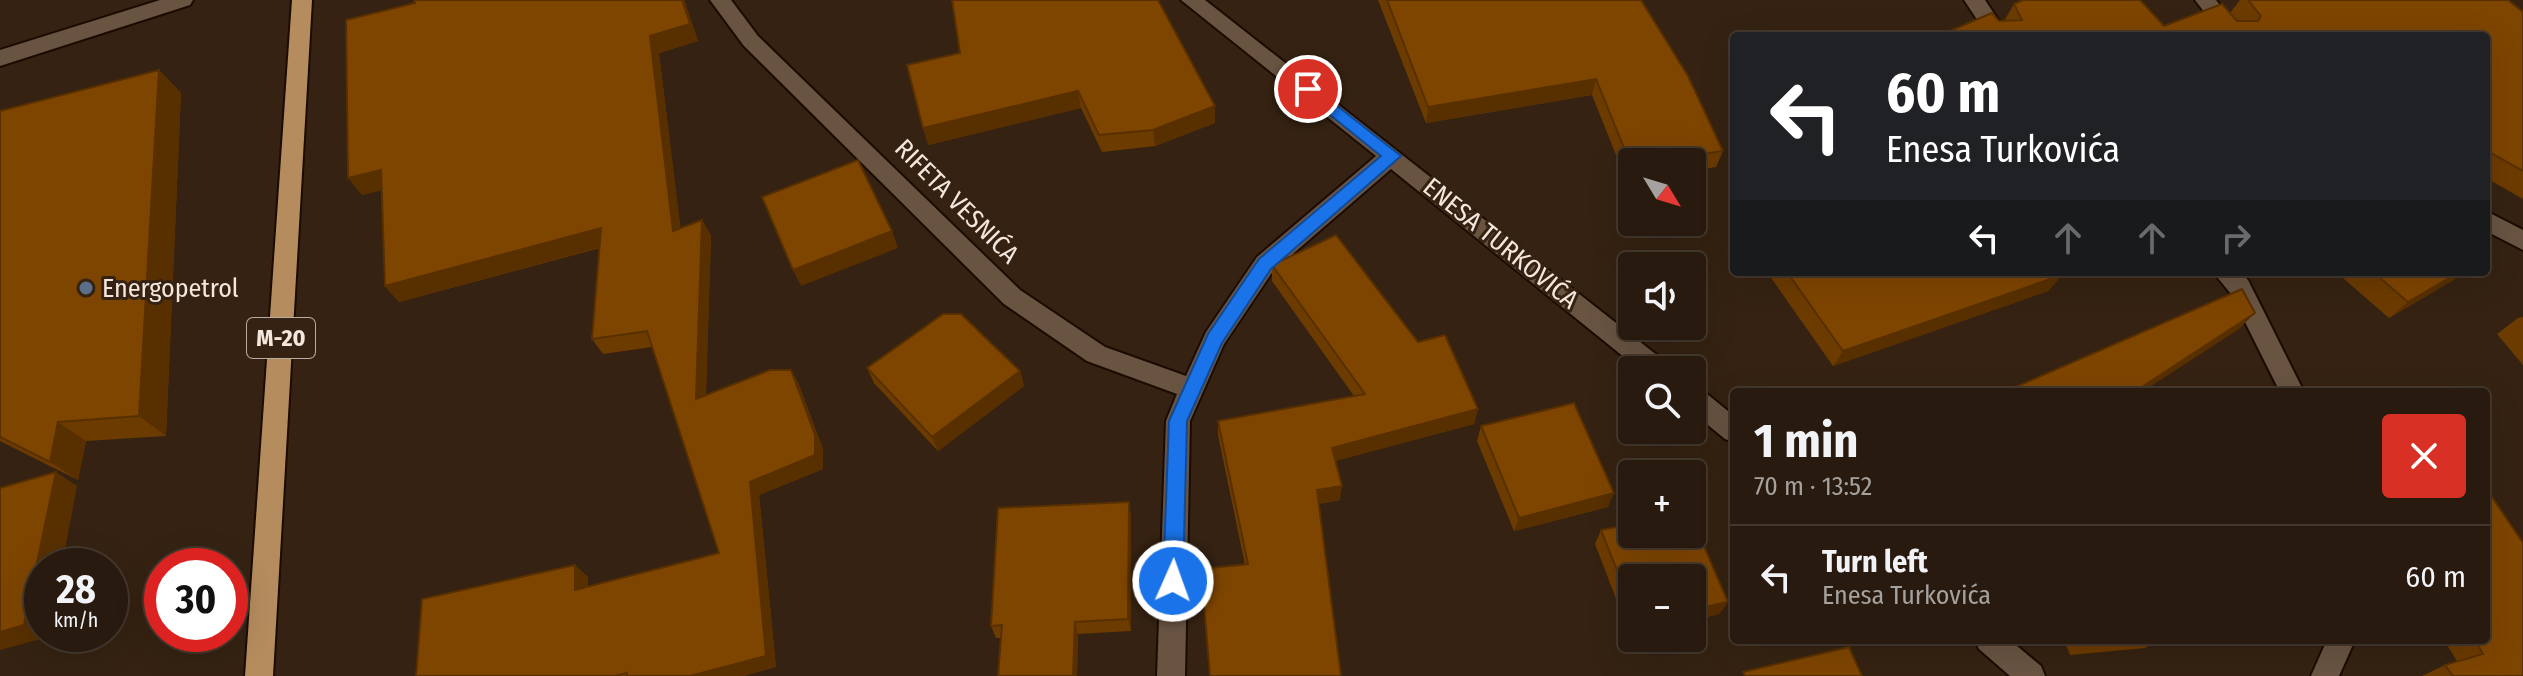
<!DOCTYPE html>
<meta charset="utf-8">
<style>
body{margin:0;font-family:"Fira Sans Condensed",sans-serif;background:#302317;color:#f1f3f6;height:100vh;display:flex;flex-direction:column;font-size:30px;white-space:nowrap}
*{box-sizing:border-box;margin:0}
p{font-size:26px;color:#a5a19e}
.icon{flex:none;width:44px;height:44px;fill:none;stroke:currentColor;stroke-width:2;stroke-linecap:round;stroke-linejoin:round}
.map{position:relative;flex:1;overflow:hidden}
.side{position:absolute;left:1730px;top:388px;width:760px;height:256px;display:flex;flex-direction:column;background:#281a0e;border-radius:8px;box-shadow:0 8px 32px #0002,0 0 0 2px #44382e}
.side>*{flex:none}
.top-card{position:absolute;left:1730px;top:32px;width:760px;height:244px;border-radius:8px;box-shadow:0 8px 32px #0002,0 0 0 2px #44382e;background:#202124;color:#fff;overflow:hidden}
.needle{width:52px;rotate:128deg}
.fabs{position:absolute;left:1618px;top:148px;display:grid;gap:16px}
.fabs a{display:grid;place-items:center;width:88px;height:88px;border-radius:8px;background:#281a0e;box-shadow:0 8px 32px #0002,0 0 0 2px #44382e;font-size:40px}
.speed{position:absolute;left:24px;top:548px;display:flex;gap:16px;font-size:40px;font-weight:700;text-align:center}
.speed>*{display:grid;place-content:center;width:104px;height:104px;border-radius:50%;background:#281a0e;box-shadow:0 8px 32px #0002,0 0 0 2px #44382e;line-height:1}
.speed small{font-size:20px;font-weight:400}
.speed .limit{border:12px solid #d22;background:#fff;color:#111}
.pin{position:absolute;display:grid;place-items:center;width:68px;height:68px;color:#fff;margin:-34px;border:4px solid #fff;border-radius:50%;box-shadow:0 2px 8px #0007}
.me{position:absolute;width:88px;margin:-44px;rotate:2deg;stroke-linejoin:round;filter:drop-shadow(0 0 6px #0008)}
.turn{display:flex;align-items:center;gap:28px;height:168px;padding:0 24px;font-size:36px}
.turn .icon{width:104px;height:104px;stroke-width:2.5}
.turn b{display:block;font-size:56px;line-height:68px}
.lanes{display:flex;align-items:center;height:76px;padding:0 24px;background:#0003;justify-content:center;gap:40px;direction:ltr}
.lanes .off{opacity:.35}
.round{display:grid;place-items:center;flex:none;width:84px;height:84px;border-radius:8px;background:#302317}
.head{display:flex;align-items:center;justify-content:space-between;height:136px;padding:0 24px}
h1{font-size:48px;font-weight:700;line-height:60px}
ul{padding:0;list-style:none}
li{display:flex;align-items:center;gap:24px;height:104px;padding:0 24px;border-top:2px solid #44382e}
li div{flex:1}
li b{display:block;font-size:30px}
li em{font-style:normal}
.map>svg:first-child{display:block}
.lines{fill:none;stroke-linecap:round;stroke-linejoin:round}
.lane-casing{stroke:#1b0b00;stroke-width:4}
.street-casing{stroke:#1b0b00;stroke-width:4}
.primary-casing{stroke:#1b0b00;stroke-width:4}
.lane{fill:#695442;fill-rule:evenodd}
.street{fill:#695442;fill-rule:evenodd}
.primary{fill:#b58c5e;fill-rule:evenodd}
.wall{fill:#6c3b00}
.shaded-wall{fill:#583000}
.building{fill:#7e4500;stroke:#583000;stroke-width:2}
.route{fill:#1a73e8;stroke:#114b97;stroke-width:2}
.service-dot{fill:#5c6f8a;stroke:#352212;stroke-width:3}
.labels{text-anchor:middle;stroke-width:6;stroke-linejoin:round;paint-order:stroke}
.shield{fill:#352212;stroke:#bbaca0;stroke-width:2}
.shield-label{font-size:24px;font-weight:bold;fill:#f4e7dd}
.street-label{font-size:26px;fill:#f4e7dd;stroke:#352212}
.poi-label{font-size:26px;fill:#f4e7dd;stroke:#352212;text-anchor:start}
</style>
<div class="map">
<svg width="2523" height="676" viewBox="0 0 2523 676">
<rect width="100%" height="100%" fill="#352212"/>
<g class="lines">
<defs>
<path id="lane" d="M 160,0 L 193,0 L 190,5 L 0,66 L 0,50 Z"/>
<g id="street">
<path d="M 710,0 L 731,0 L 758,36 L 1020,290 L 1105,347 L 1186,376 L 1206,332 L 1257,257 L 1376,156 L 1181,0 L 1205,0 L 1667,363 L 1670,370 L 1640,370 L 1391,169 L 1273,271 L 1224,344 L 1190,421 L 1185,676 L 1157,676 L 1166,421 L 1177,394 L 1087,361 L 1004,304 L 744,46 Z"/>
<path d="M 1964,0 L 1985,0 L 2009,36 L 1988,36 Z"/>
<path d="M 2195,0 L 2216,0 L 2244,36 L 2223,36 Z"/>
<path d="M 2486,211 L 2523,230 L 2523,250 L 2486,231 Z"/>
<path d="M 2213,272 L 2240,272 L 2248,280 L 2304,392 L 2280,392 L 2231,294 Z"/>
<path d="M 1692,386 L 1701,389 L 1734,416 L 1734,442 L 1725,439 L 1692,412 Z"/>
<path d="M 1975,640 L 2010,640 L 2041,666 L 2045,676 L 2010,676 L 1979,649 Z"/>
<path d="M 2327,640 L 2355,640 L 2339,676 L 2311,676 Z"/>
</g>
<path id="primary" d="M 292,0 L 312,0 L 273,676 L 245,676 Z"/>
</defs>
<!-- lane casing -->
<use href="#lane" class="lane-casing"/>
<!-- street casing -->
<use href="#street" class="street-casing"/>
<!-- primary casing -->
<use href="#primary" class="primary-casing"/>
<!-- lane -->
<use href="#lane" class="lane"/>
<!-- street -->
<use href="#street" class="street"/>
<!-- primary -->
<use href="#primary" class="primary"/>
</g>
<!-- wall -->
<g class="wall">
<path d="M 414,0 L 684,0 L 698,41 L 659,53 L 680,228 L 702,220 L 711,236 L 706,395 L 791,370 L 799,385 L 823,449 L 823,469 L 759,495 L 776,667 L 743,676 L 416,676 L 588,577 L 588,587 L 719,553 L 652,347 L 603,354 L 592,339 L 600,248 L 399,302 L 385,286 L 381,190 L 362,195 L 415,3 Z"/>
<path d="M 1378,0 L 1641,0 L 1723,151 L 1716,167 L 1692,171 L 1692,162 L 1632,162 L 1632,180 L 1626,180 L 1592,95 L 1426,123 Z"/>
<path d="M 2240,0 L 2508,0 L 2523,12 L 2523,199 L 2486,178 L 2486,36 L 1938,36 L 2004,21 L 2014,4 L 2164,26 L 2230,13 Z"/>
<path d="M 960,53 L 1215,123 L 1155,146 L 1102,152 L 1081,108 L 928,145 Z"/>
<path d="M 159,70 L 181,93 L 166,436 L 86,441 L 78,480 L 0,441 L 0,111 Z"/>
<path d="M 1272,265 L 1418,342 L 1478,409 L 1474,424 L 1335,461 L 1340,500 L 1319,504 L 1341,676 L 1245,565 L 1218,435 L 1218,421 L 1354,396 L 1272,281 Z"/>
<path d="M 1767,272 L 2058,272 L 2062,275 L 2048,291 L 1833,366 Z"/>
<path d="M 2336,272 L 2467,272 L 2389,318 Z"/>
<path d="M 2523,317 L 2523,365 L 2497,334 L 2518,318 Z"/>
<path d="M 867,368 L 1020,371 L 1024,386 L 938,451 L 874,383 Z"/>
<path d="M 1481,426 L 1608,507 L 1514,531 L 1477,441 Z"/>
<path d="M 1131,515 L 1131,631 L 1078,634 L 1077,676 L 998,676 L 1001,638 L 996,638 L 991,626 Z"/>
<path d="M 1692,518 L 1728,602 L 1719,614 L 1692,621 L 1692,578 L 1632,578 L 1632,634 L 1630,635 L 1595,544 L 1601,530 L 1632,524 L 1632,534 L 1692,534 Z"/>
<path d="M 2064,640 L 2157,640 L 2145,648 L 2070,655 Z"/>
<path d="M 2444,640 L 2486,640 L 2523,676 L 2422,676 L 2445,665 L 2457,661 Z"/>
</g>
<!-- shaded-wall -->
<g class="shaded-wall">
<path d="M 682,0 L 684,0 L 698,41 L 659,53 L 683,247 L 673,231 L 650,36 Z"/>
<path d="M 159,70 L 181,93 L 166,436 L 139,416 Z"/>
<path d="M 1596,79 L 1592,95 L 1426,123 L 1428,107 Z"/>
<path d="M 1078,91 L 1081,108 L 928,145 L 923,128 Z"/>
<path d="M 1215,106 L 1215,123 L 1155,146 L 1153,130 Z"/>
<path d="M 381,170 L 394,187 L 362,195 L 348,178 Z"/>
<path d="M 702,220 L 711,236 L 705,414 L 696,399 Z"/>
<path d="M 601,228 L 612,244 L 399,302 L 385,286 Z"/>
<path d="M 892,231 L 898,248 L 801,286 L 793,270 Z"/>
<path d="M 2459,272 L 2467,272 L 2389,318 L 2408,302 Z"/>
<path d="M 2062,275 L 2048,291 L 1833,366 L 1843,351 Z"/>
<path d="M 2255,313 L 2239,329 L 2142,392 L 2134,392 Z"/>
<path d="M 791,370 L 799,385 L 823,449 L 823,469 L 759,495 L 776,667 L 743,676 L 690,676 L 750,482 Z"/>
<path d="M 1020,371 L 1024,386 L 938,451 L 932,437 Z"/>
<path d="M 1478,409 L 1474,424 L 1331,462 L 1332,448 Z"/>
<path d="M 58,422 L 86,441 L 78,480 L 50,462 Z"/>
<path d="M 56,472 L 77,486 L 62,566 L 42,566 L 42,634 L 49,634 L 48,637 L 0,650 L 0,632 Z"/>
<path d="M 1342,486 L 1340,500 L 1316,504 L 1317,490 Z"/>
<path d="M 1614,493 L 1608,507 L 1514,531 L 1519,518 Z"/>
<path d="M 1129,502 L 1131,515 L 1131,631 L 1128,619 Z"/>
<path d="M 575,565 L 588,577 L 588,602 L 575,590 Z"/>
<path d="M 1728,602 L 1719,614 L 1692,621 L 1692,610 Z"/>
<path d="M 1075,622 L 1078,634 L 1077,676 L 1073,676 Z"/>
</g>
<!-- building -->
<g class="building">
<path d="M 414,0 L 682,0 L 690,24 L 650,36 L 673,231 L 702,220 L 696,399 L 770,370 L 791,370 L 815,435 L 815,455 L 750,482 L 766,656 L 690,676 L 627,676 L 627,673 L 615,676 L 416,676 L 422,599 L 575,565 L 575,590 L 719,553 L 647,331 L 592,339 L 601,228 L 385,286 L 381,170 L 348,178 L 346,20 L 415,3 Z"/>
<path d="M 952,0 L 1158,0 L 1215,106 L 1153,130 L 1099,135 L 1078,91 L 923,128 L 907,65 L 960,53 Z"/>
<path d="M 1387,0 L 1641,0 L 1688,76 L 1723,151 L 1650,162 L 1632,162 L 1631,165 L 1596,79 L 1428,107 Z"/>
<path d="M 2023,0 L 2140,0 L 2164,26 L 2222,4 L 2237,21 L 2258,21 L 2261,16 L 2248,0 L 2508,0 L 2523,12 L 2523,171 L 2486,150 L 2486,36 L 2286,36 L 2279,32 L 2276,36 L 1938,36 L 1992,13 L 1999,21 L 2022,20 L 2014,4 Z"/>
<path d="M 159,70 L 139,416 L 58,422 L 50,462 L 0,437 L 0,111 Z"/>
<path d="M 858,160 L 892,231 L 793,270 L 762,197 Z"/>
<path d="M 1336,235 L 1418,342 L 1445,335 L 1478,409 L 1332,448 L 1342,486 L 1317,490 L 1341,676 L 1210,676 L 1201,569 L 1248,564 L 1218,421 L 1365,394 L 1272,265 Z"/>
<path d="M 1787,272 L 2058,272 L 2062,275 L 1843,351 Z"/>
<path d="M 2373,272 L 2459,272 L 2408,302 Z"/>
<path d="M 2242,289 L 2255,313 L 2134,392 L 2004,392 Z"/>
<path d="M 943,314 L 961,314 L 1020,371 L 932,437 L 867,368 Z"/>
<path d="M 1574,403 L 1614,493 L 1519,518 L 1481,426 Z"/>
<path d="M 56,472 L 24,625 L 0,632 L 0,488 Z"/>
<path d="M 2486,488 L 2523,543 L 2523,676 L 2453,676 L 2445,665 L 2483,654 L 2475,640 L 2486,640 Z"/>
<path d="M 1129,502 L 1128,619 L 1075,622 L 1073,676 L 998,676 L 1002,625 L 991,626 L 998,508 Z"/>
<path d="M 1692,518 L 1728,602 L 1692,610 L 1692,578 L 1632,578 L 1632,608 L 1601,530 L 1632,524 L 1632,534 L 1692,534 Z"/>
<path d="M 2084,640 L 2126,640 L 2086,644 Z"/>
<path d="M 1849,647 L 1862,676 L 1745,676 L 1743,672 Z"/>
</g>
<!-- route -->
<path class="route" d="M 1308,83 L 1401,156 L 1271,269 L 1222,343 L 1187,421 L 1183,581 L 1180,588 L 1173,591 L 1166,588 L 1163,581 L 1169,421 L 1208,334 L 1259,259 L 1381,156 L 1303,93 L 1303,85 Z"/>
<!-- markers -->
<circle class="service-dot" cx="86" cy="288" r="8"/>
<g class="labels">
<!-- shield labels -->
<rect class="shield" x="247" y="318" width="68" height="40" rx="6"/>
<g class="shield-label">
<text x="281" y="346">M-20</text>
</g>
<!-- street labels -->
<g class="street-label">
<text transform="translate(957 201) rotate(45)" y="9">RIFETA VESNIĆA</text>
<text transform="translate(1501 243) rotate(39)" y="9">ENESA TURKOVIĆA</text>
</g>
<!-- poi labels -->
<g class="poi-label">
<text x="102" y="297">Energopetrol</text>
</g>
</g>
</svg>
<div class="fabs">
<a><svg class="needle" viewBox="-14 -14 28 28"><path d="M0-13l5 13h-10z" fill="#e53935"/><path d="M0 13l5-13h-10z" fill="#a5a19e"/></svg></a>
<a><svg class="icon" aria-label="sound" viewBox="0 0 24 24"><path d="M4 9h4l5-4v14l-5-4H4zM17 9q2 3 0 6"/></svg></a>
<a><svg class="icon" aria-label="search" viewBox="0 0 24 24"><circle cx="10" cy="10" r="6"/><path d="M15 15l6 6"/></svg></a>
<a>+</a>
<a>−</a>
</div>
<div class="speed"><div>28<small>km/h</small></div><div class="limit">30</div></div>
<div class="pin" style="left:1308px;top:89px;background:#d93025"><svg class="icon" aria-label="arrive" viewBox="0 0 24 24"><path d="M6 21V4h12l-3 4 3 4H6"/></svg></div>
<svg class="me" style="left:1173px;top:581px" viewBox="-20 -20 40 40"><circle r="17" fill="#1a73e8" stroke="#fff" stroke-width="3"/><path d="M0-11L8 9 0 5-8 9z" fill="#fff"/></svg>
<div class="top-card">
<div class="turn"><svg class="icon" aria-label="left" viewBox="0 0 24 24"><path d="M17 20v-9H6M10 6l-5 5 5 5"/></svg><div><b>60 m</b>Enesa Turkovića</div></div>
<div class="lanes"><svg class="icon" aria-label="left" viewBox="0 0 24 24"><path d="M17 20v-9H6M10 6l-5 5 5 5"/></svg><svg class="icon off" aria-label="ahead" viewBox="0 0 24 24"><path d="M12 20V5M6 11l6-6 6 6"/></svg><svg class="icon off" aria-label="ahead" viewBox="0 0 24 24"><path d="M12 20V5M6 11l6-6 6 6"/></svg><svg class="icon off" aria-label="right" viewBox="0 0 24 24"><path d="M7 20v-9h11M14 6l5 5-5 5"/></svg></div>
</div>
<section class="side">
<div class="head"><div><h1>1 min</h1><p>70 m · 13:52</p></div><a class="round" style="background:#d93025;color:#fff"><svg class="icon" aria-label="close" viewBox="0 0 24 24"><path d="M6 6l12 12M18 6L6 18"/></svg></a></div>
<ul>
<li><svg class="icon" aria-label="left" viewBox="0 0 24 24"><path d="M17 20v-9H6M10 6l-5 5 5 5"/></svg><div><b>Turn left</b><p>Enesa Turkovića</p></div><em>60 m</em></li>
</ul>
</section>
</div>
